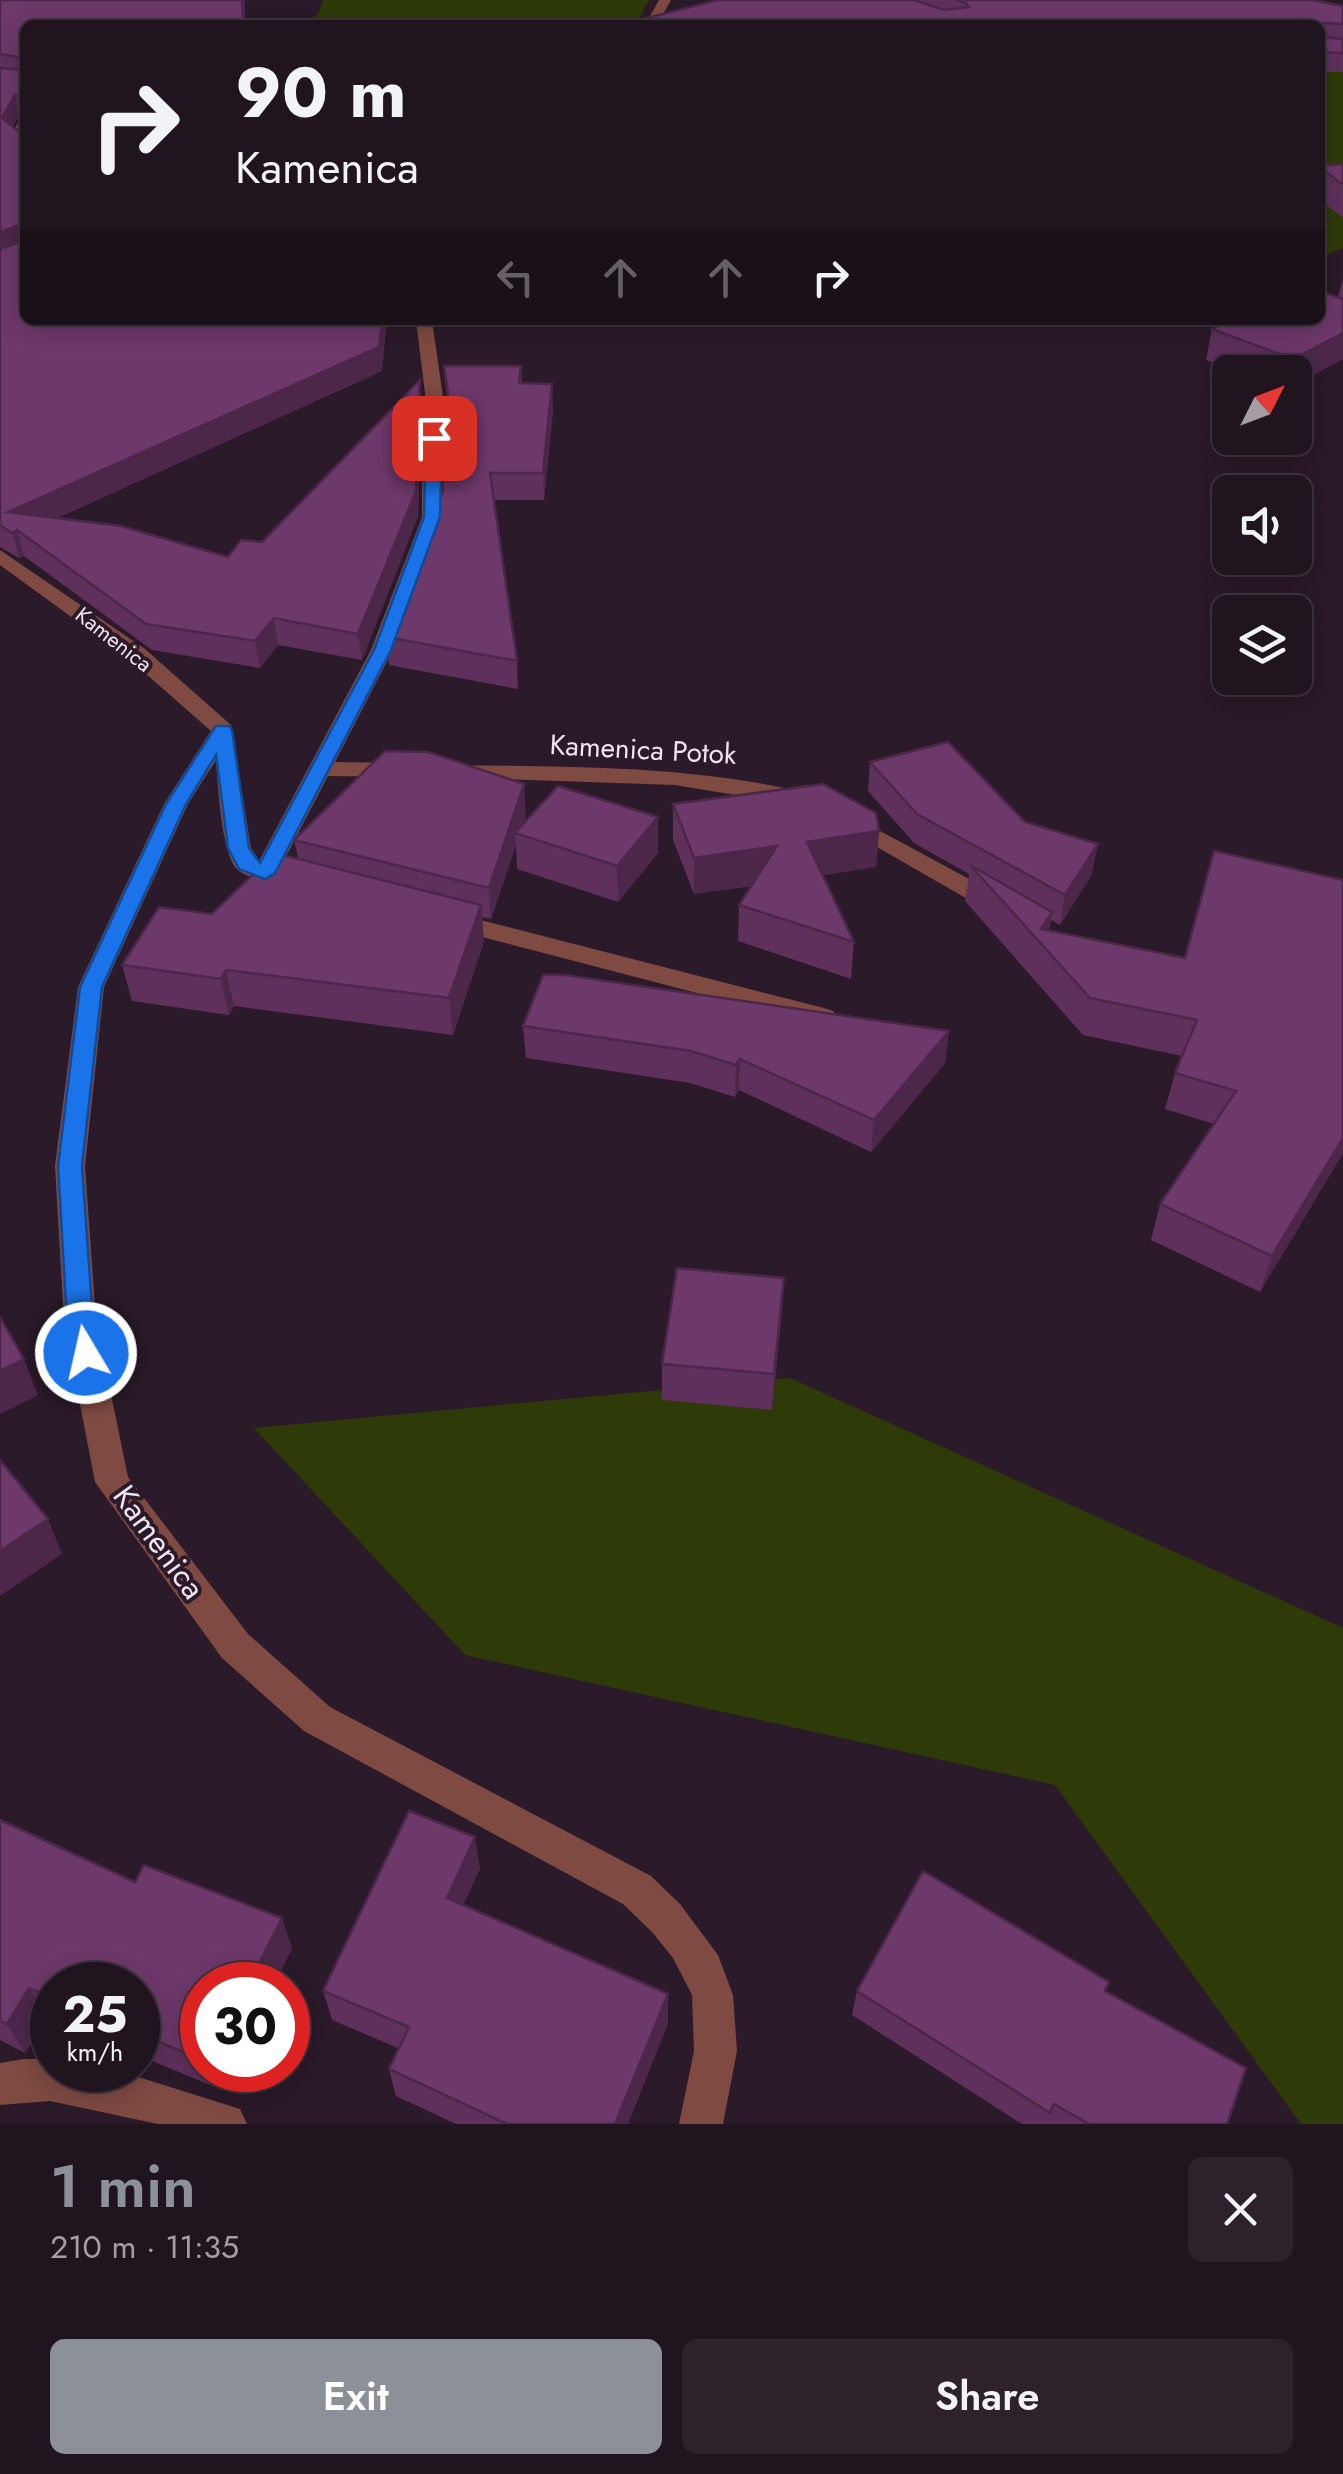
<!DOCTYPE html>
<meta charset="utf-8">
<style>
body{margin:0;font-family:Jost,sans-serif;background:#2d212c;color:#f1f3f6;height:100vh;display:flex;flex-direction:column;font-size:38px;white-space:nowrap}
*{box-sizing:border-box;margin:0}
p{font-size:32px;color:#a29ea4}
.icon{flex:none;width:55px;height:55px;fill:none;stroke:currentColor;stroke-width:2;stroke-linecap:round;stroke-linejoin:round}
.map{position:relative;height:2124px;overflow:hidden}
.side{display:flex;flex-direction:column;background:#20141f;flex:1}
.side>*{flex:none}
.banner{position:absolute;left:20px;top:20px;width:1305px;height:305px;border-radius:15px;box-shadow:0 5px 25px #0003,0 0 0 2px #3d333d;background:#20141f;color:#f1f3f6;overflow:hidden}
.needle{width:65px;rotate:48deg}
.controls{position:absolute;left:1212px;top:355px;display:grid;gap:20px}
.controls a{display:grid;place-items:center;width:100px;height:100px;border-radius:15px;background:#20141f;box-shadow:0 5px 25px #0003,0 0 0 2px #3d333d;font-size:50px}
.speed{position:absolute;left:30px;top:1962px;display:flex;gap:20px;font-size:50px;font-weight:700;text-align:center}
.speed>*{display:grid;place-content:center;width:130px;height:130px;border-radius:50%;background:#20141f;box-shadow:0 5px 25px #0003,0 0 0 2px #3d333d;line-height:1}
.speed small{font-size:25px;font-weight:400}
.speed .limit{border:15px solid #d22;background:#fff;color:#111}
.pin{position:absolute;display:grid;place-items:center;width:85px;height:85px;color:#fff;margin:-42px;border-radius:20px;box-shadow:0 5px 15px #0006}
.me{position:absolute;width:110px;margin:-55px;rotate:351deg;stroke-linejoin:round;filter:drop-shadow(0 0 8px #0008)}
.turn{display:flex;align-items:center;gap:35px;height:210px;padding:0 50px;font-size:45px}
.turn .icon{width:130px;height:130px;stroke-width:2.5}
.turn b{display:block;font-size:70px;line-height:85px}
.lanes{display:flex;align-items:center;height:95px;padding:0 50px;background:#0003;justify-content:center;gap:50px;direction:ltr}
.lanes .off{opacity:.35}
.round{display:grid;place-items:center;flex:none;width:105px;height:105px;border-radius:15px;background:#2d212c}
.head{display:flex;align-items:center;justify-content:space-between;height:170px;padding:0 50px}
h1{font-size:60px;font-weight:600;line-height:75px;color:#8c9099}
.action{display:flex;gap:20px;margin-top:auto;padding:20px 50px}
.action a{flex:1;height:115px;border-radius:15px;background:#8c9099;color:#fff;font-size:40px;font-weight:600;line-height:115px;text-align:center}
.action a+a{background:#2d212c;color:#f1f3f6}
.map>svg:first-child{display:block}
.green{fill:#2e3a08}
.lines{fill:none;stroke-linecap:round;stroke-linejoin:round}
.minor{fill:#7e4a42;fill-rule:evenodd}
.wall{fill:#5e305b;fill-rule:evenodd}
.shaded-wall{fill:#4c274a}
.building{fill:#6d386a;stroke:#4c274a;stroke-width:2.5;fill-rule:evenodd}
.route{fill:#1a73e8;stroke:#114b97;stroke-width:2.5}
.labels{text-anchor:middle;stroke-width:8;stroke-linejoin:round;paint-order:stroke}
.far-street-label{font-size:22px;fill:#f0e4ee;stroke:#2b1a29}
.street-label{font-size:28px;fill:#f0e4ee;stroke:#2b1a29}
.near-street-label{font-size:32px;fill:#f0e4ee;stroke:#2b1a29}
</style>
<div class="map">
<svg width="1343" height="2124" viewBox="0 0 1343 2124">
<rect width="100%" height="100%" fill="#2b1a29"/>
<!-- green -->
<g class="green">
<path d="M 323,0 L 649,0 L 636,25 L 300,25 L 318,14 Z"/>
<path d="M 1343,71 L 1343,248 L 1320,258 L 1320,72 Z"/>
<path d="M 790,1378 L 1343,1628 L 1343,2124 L 1301,2124 L 1055,1785 L 465,1655 L 254,1428 Z"/>
</g>
<g class="lines">
<!-- minor -->
<g class="minor">
<path d="M 659,0 L 671,0 L 657,25 L 645,25 Z"/>
<path d="M 25,118 L 25,150 L 10,138 L 20,119 Z"/>
<path d="M 416,320 L 432,320 L 446,418 L 440,460 L 442,517 L 393,650 L 335,762 L 404,763 L 416,770 L 404,777 L 328,776 L 280,868 L 301,875 L 304,880 L 292,888 C 276,884 252,880 239,871 C 221,857 218,783 216,760 L 188,804 L 104,987 L 85,1166 L 96,1321 L 128,1477 L 248,1634 L 330,1707 L 651,1876 L 680,1904 L 718,1955 L 733,1995 L 737,2051 L 723,2124 L 679,2124 L 694,2051 L 692,1995 L 673,1958 L 652,1932 L 623,1904 L 304,1731 L 222,1658 L 95,1482 L 64,1321 L 55,1166 L 78,987 L 164,804 L 211,731 L 129,659 L 0,565 L 0,550 L 145,649 L 231,725 L 251,848 L 259,861 L 371,650 L 422,517 L 422,460 L 428,418 Z"/>
<path d="M 452,765 C 574,767 696,765 815,795 L 819,800 L 807,807 L 675,785 L 444,777 L 440,772 L 444,767 Z"/>
<path d="M 845,812 L 1008,900 L 1012,906 L 1008,912 L 990,912 L 837,824 L 833,819 L 837,814 Z"/>
<path d="M 449,912 L 824,1008 L 833,1011 L 837,1017 L 833,1023 L 824,1026 L 440,926 L 436,920 Z"/>
<path d="M 23,2059 L 52,2059 L 52,2070 L 116,2070 L 240,2109 L 247,2124 L 158,2124 L 50,2101 L 0,2105 L 0,2063 Z"/>
</g>
</g>
<!-- wall -->
<g class="wall">
<path d="M 0,0 L 245,0 L 245,25 L 25,25 L 382,371 L 57,518 L 228,557 L 262,542 L 422,403 L 418,516 L 362,660 L 278,645 L 260,668 L 152,650 L 24,556 L 19,558 L 0,547 ZM 19,115 L 24,117 L 24,129 L 21,133 L 13,127 Z"/>
<path d="M 718,0 L 1311,0 L 1343,6 L 1343,72 L 1320,72 L 1320,25 L 643,25 Z"/>
<path d="M 1343,164 L 1343,218 L 1320,200 L 1320,166 Z"/>
<path d="M 1343,278 L 1343,359 L 1295,385 L 1295,372 L 1239,372 L 1206,360 L 1212,329 L 1338,297 Z"/>
<path d="M 444,366 L 521,366 L 522,383 L 553,410 L 544,500 L 494,500 L 517,661 L 518,689 L 389,665 L 386,637 L 443,491 L 447,398 Z"/>
<path d="M 870,762 L 1025,822 L 1092,874 L 1060,925 L 1051,920 L 1049,931 L 1185,958 L 1343,1153 L 1260,1292 L 1151,1240 L 1160,1204 L 1214,1124 L 1165,1109 L 1175,1073 L 1182,1056 L 1083,1035 L 965,901 L 969,874 L 914,843 L 868,791 Z"/>
<path d="M 673,804 L 879,831 L 876,867 L 823,875 L 854,942 L 851,979 L 738,941 L 739,905 L 752,886 L 694,894 L 673,840 Z"/>
<path d="M 526,815 L 522,825 L 658,817 L 658,853 L 618,902 L 517,869 L 516,845 L 491,919 L 482,917 L 484,941 L 453,1035 L 234,1006 L 229,1015 L 132,1001 L 122,965 L 212,914 L 298,858 L 294,840 Z"/>
<path d="M 523,1026 L 949,1031 L 945,1063 L 871,1152 L 739,1090 L 735,1097 L 690,1083 L 526,1058 Z"/>
<path d="M 784,1278 L 772,1410 L 662,1400 L 662,1364 Z"/>
<path d="M 0,1820 L 135,1882 L 292,1948 L 274,1985 L 202,1985 L 202,2070 L 232,2070 L 222,2090 L 138,2055 L 138,1985 L 52,1985 L 52,2020 L 47,2018 L 25,2053 L 0,2040 Z"/>
<path d="M 480,1868 L 463,1905 L 668,2023 L 628,2124 L 456,2124 L 396,2096 L 389,2069 L 398,2048 L 332,2020 L 323,1991 Z"/>
<path d="M 857,1991 L 1105,1991 L 1227,2124 L 1022,2124 L 852,2015 Z"/>
</g>
<!-- shaded-wall -->
<g class="shaded-wall">
<path d="M 242,0 L 245,0 L 245,25 L 243,25 Z"/>
<path d="M 15,95 L 19,115 L 6,139 L 2,118 Z"/>
<path d="M 19,225 L 24,247 L 0,256 L 0,232 Z"/>
<path d="M 382,320 L 387,320 L 382,371 L 22,534 L 17,530 L 24,556 L 19,558 L 8,512 Z"/>
<path d="M 1343,333 L 1343,359 L 1295,385 L 1295,372 L 1290,372 L 1293,359 Z"/>
<path d="M 420,380 L 422,403 L 418,516 L 362,660 L 358,634 Z"/>
<path d="M 552,384 L 553,410 L 544,500 L 543,473 Z"/>
<path d="M 274,618 L 278,645 L 260,668 L 255,641 Z"/>
<path d="M 524,784 L 526,815 L 519,834 L 515,833 L 516,845 L 491,919 L 489,888 Z"/>
<path d="M 658,817 L 658,853 L 618,902 L 617,866 Z"/>
<path d="M 879,831 L 876,867 L 805,878 L 807,842 Z"/>
<path d="M 1098,844 L 1092,874 L 1060,925 L 1065,895 Z"/>
<path d="M 777,846 L 776,882 L 694,894 L 694,858 Z"/>
<path d="M 481,905 L 484,941 L 453,1035 L 449,998 Z"/>
<path d="M 1052,912 L 1045,949 L 1041,929 Z"/>
<path d="M 226,970 L 234,1006 L 229,1015 L 221,979 Z"/>
<path d="M 949,1031 L 945,1063 L 871,1152 L 874,1120 Z"/>
<path d="M 740,1059 L 739,1090 L 735,1097 L 736,1065 Z"/>
<path d="M 1343,1138 L 1343,1153 L 1260,1292 L 1272,1256 Z"/>
<path d="M 784,1278 L 782,1314 L 772,1410 L 774,1374 Z"/>
<path d="M 24,1359 L 38,1395 L 0,1414 L 0,1371 Z"/>
<path d="M 48,1519 L 62,1554 L 0,1596 L 0,1551 Z"/>
<path d="M 475,1837 L 480,1868 L 453,1928 L 447,1898 Z"/>
<path d="M 282,1918 L 292,1948 L 274,1985 L 248,1985 Z"/>
<path d="M 29,1988 L 47,2018 L 25,2053 L 7,2024 Z"/>
<path d="M 668,1994 L 668,2023 L 628,2124 L 615,2124 Z"/>
<path d="M 212,2070 L 232,2070 L 222,2090 Z"/>
</g>
<!-- building -->
<g class="building">
<path d="M 0,0 L 242,0 L 243,25 L 25,25 L 25,320 L 382,320 L 379,347 L 8,512 L 121,526 L 228,557 L 241,540 L 262,542 L 420,380 L 416,491 L 358,634 L 274,618 L 255,641 L 146,624 L 17,530 L 12,533 L 0,525 L 0,249 L 23,241 L 24,229 L 19,225 L 0,232 L 0,68 L 20,70 L 25,58 L 0,54 ZM 15,95 L 24,98 L 24,129 L 21,133 L 2,118 Z"/>
<path d="M 718,0 L 914,0 L 944,10 L 969,7 L 966,3 L 957,0 L 1311,0 L 1343,6 L 1343,24 L 1324,23 L 1320,27 L 1321,37 L 1343,39 L 1343,53 L 1320,52 L 1320,25 L 782,25 L 712,22 L 715,25 L 643,25 L 643,19 Z"/>
<path d="M 1343,164 L 1343,185 L 1320,167 L 1320,166 Z"/>
<path d="M 1320,291 L 1343,299 L 1343,333 L 1293,359 L 1212,329 L 1231,320 L 1320,320 Z"/>
<path d="M 444,366 L 521,366 L 519,383 L 552,384 L 543,473 L 490,473 L 517,661 L 386,637 L 443,491 L 441,434 L 448,393 Z"/>
<path d="M 948,742 L 1025,822 L 1098,844 L 1065,895 L 917,814 L 870,762 Z"/>
<path d="M 385,751 L 428,752 L 524,784 L 489,888 L 294,840 Z"/>
<path d="M 823,784 L 876,813 L 879,831 L 807,842 L 854,942 L 739,905 L 777,846 L 694,858 L 673,804 Z"/>
<path d="M 558,786 L 658,817 L 617,866 L 515,833 Z"/>
<path d="M 1214,851 L 1343,880 L 1343,1138 L 1272,1256 L 1160,1204 L 1236,1091 L 1175,1073 L 1197,1020 L 1090,998 L 970,865 L 1052,912 L 1041,929 L 1185,958 Z"/>
<path d="M 275,853 L 481,905 L 449,998 L 226,970 L 221,979 L 122,965 L 159,907 L 212,914 Z"/>
<path d="M 543,975 L 565,975 L 949,1031 L 874,1120 L 740,1059 L 736,1065 L 691,1051 L 523,1026 Z"/>
<path d="M 677,1268 L 784,1278 L 774,1374 L 662,1364 Z"/>
<path d="M 0,1317 L 24,1359 L 0,1371 Z"/>
<path d="M 0,1460 L 48,1519 L 0,1551 Z"/>
<path d="M 409,1811 L 475,1837 L 447,1898 L 668,1994 L 615,2124 L 507,2124 L 389,2069 L 409,2027 L 323,1991 Z"/>
<path d="M 0,1820 L 135,1882 L 144,1865 L 282,1918 L 248,1985 L 202,1985 L 202,2060 L 138,2033 L 138,1985 L 52,1985 L 52,1998 L 29,1988 L 7,2024 L 0,2021 Z"/>
<path d="M 923,1871 L 1109,1982 L 1105,1991 L 1246,2068 L 1227,2124 L 1089,2124 L 1054,2104 L 1050,2113 L 857,1991 Z"/>
</g>
<!-- route -->
<path class="route" d="M 434,434 L 442,438 L 440,517 L 391,650 L 275,873 L 265,879 L 239,869 L 228,848 L 216,755 L 186,804 L 102,987 L 82,1166 L 93,1321 L 99,1353 L 96,1360 L 86,1364 L 77,1360 L 67,1321 L 58,1166 L 80,987 L 166,804 L 216,726 L 229,726 L 232,730 L 249,848 L 260,863 L 374,650 L 424,517 L 426,438 Z"/>
<g class="labels">
<!-- far-street labels -->
<g class="far-street-label">
<text transform="translate(114 639) rotate(38)" y="8">Kamenica</text>
</g>
<!-- street labels -->
<g class="street-label">
<text transform="translate(643 749) rotate(3)" y="10">Kamenica Potok</text>
</g>
<!-- near-street labels -->
<g class="near-street-label">
<text transform="translate(159 1542) rotate(54)" y="11">Kamenica</text>
</g>
</g>
</svg>
<div class="controls">
<a><svg class="needle" viewBox="-14 -14 28 28"><path d="M0-13l5 13h-10z" fill="#e53935"/><path d="M0 13l5-13h-10z" fill="#a29ea4"/></svg></a>
<a><svg class="icon" aria-label="sound" viewBox="0 0 24 24"><path d="M4 9h4l5-4v14l-5-4H4zM17 9q2 3 0 6"/></svg></a>
<a><svg class="icon" aria-label="layers" viewBox="0 0 24 24"><path d="M12 4l9 5-9 5-9-5zM3 14l9 5 9-5"/></svg></a>
</div>
<div class="speed"><div>25<small>km/h</small></div><div class="limit">30</div></div>
<div class="pin" style="left:434px;top:438px;background:#d93025"><svg class="icon" aria-label="arrive" viewBox="0 0 24 24"><path d="M6 21V4h12l-3 4 3 4H6"/></svg></div>
<svg class="me" style="left:86px;top:1353px" viewBox="-20 -20 40 40"><circle r="17" fill="#1a73e8" stroke="#fff" stroke-width="3"/><path d="M0-11L8 9 0 5-8 9z" fill="#fff"/></svg>
<div class="banner">
<div class="turn"><svg class="icon" aria-label="right" viewBox="0 0 24 24"><path d="M7 20v-9h11M14 6l5 5-5 5"/></svg><div><b>90 m</b>Kamenica</div></div>
<div class="lanes"><svg class="icon off" aria-label="left" viewBox="0 0 24 24"><path d="M17 20v-9H6M10 6l-5 5 5 5"/></svg><svg class="icon off" aria-label="ahead" viewBox="0 0 24 24"><path d="M12 20V5M6 11l6-6 6 6"/></svg><svg class="icon off" aria-label="ahead" viewBox="0 0 24 24"><path d="M12 20V5M6 11l6-6 6 6"/></svg><svg class="icon" aria-label="right" viewBox="0 0 24 24"><path d="M7 20v-9h11M14 6l5 5-5 5"/></svg></div>
</div>
</div>
<section class="side">
<div class="head"><div><h1>1 min</h1><p>210 m · 11:35</p></div><a class="round"><svg class="icon" aria-label="close" viewBox="0 0 24 24"><path d="M6 6l12 12M18 6L6 18"/></svg></a></div>
<div class="action"><a>Exit</a><a>Share</a></div>
</section>
